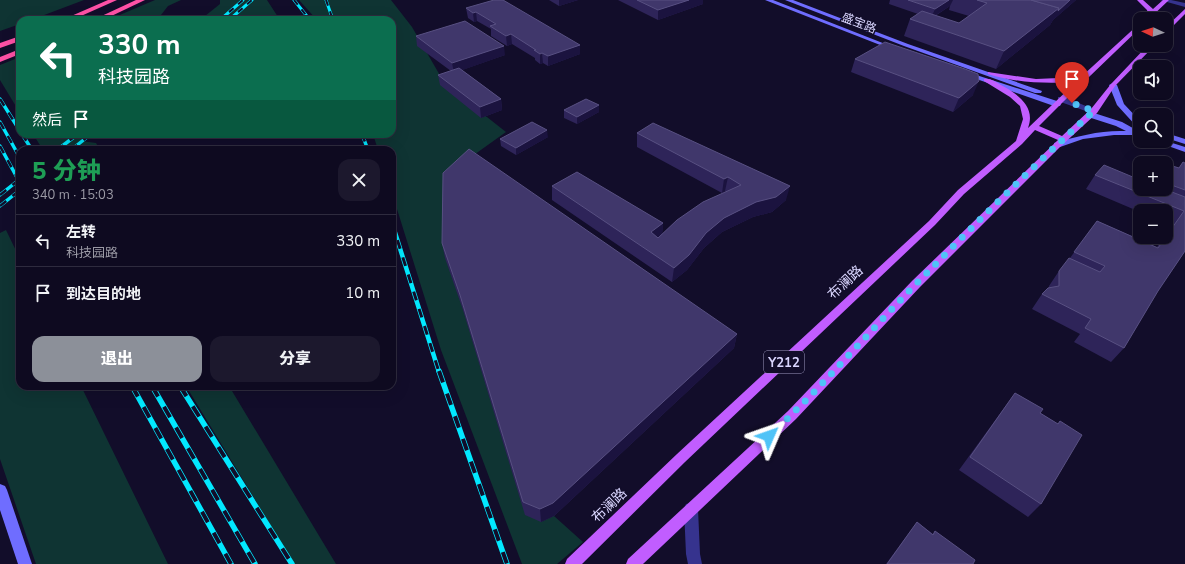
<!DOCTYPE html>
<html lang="zh">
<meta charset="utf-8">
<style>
body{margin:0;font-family:"Nunito Sans","Noto Sans SC",sans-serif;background:#1c182d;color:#f1f3f6;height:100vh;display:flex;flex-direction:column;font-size:15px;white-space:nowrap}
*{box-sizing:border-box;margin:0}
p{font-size:13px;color:#9b9aa5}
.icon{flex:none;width:22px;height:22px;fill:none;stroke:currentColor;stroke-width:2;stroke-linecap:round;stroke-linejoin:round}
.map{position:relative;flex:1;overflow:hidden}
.details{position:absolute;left:16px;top:146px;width:380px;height:244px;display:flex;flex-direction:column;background:#0e0a20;border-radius:12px;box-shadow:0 4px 16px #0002,0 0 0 1px #2e2b3e}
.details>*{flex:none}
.hud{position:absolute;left:16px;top:16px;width:380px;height:122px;border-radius:12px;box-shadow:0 4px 16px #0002,0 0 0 1px #2e2b3e;background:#0b6e4f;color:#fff;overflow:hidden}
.needle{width:26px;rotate:274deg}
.tools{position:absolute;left:1133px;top:12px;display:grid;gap:8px}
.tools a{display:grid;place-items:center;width:40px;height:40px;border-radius:8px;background:#0e0a20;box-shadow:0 4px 16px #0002,0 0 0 1px #2e2b3e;font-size:20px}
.pin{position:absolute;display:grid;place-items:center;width:34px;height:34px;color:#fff;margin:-41px -17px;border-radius:50% 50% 50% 0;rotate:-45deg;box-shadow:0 0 4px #0007}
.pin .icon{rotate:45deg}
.me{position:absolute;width:44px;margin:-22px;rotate:47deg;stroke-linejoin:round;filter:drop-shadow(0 0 3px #0008)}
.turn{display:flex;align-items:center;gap:14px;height:84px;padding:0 16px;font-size:18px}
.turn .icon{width:52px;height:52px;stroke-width:2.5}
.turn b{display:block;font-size:28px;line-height:34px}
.then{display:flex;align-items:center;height:38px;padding:0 16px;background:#0003;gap:8px;font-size:15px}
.round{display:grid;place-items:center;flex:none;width:42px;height:42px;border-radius:12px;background:#1c182d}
.headline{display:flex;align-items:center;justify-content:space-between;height:68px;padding:0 16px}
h1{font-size:24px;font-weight:800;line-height:30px;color:#1e9e55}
.button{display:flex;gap:8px;margin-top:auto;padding:8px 16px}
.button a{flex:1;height:46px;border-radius:12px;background:#8c9099;color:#fff;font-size:16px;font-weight:800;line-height:46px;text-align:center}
.button a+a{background:#1c182d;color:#f1f3f6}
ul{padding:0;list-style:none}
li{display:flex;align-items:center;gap:12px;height:52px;padding:0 16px;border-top:1px solid #2e2b3e}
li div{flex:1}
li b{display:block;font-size:15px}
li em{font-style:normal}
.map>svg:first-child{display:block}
.green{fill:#0f3433}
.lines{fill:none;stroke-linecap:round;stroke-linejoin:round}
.tertiary{fill:#36338e;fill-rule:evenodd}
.secondary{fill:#6f6dff;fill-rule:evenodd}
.primary{fill:#c15dff;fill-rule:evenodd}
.motorway{fill:#ff51a6;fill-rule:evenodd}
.rail-far3-casing{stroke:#02e8ff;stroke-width:3}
.rail-far2-casing{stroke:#02e8ff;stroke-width:3.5}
.rail-far1-casing{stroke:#02e8ff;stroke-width:4.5}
.rail-casing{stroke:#02e8ff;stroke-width:5.5}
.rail-far3{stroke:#120d2a;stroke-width:2;stroke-dasharray:6;stroke-linecap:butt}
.rail-far2{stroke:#120d2a;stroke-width:2.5;stroke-dasharray:8;stroke-linecap:butt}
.rail-far1{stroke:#120d2a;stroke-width:3;stroke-dasharray:9;stroke-linecap:butt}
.rail{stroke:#120d2a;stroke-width:4;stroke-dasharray:12;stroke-linecap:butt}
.wall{fill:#2e2459;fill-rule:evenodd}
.shaded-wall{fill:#1b133f}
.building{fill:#40376b;stroke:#585082}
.route{stroke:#4fc3f7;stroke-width:7;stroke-dasharray:0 12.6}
.labels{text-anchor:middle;stroke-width:3;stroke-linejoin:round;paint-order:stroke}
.far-street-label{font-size:12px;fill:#dad6ff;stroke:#120d2a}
.shield{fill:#120d2a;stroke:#9e9abf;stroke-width:1}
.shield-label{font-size:13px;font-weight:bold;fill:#dad6ff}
.street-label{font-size:14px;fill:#dad6ff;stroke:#120d2a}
</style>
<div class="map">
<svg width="1185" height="564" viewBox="0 0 1185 564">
<rect width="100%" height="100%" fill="#120d2a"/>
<!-- green -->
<g class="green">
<path d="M 0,0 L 84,0 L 31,20 L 20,20 L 20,24 L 0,31 Z"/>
<path d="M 155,0 L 181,0 L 168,6 L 161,15 L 149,20 L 108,20 Z"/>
<path d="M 220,0 L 267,0 L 278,17 L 265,20 L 200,20 L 220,4 Z"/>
<path d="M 299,0 L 391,0 L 412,27 L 445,84 L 506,132 L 471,157 L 554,516 L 583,542 L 557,564 L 522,564 L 441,350 L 392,193 L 392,150 L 378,150 L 373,134 L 392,134 L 392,20 L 317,20 Z"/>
<path d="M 20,57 L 20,113 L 0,80 L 0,65 Z"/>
<path d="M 33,134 L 81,134 L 81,141 L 96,143 L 100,150 L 43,150 Z"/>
<path d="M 6,230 L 20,259 L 20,386 L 81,386 L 168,564 L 36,564 L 0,459 L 0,233 Z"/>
<path d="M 186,386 L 229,386 L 336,564 L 294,564 Z"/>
</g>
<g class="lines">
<!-- tertiary -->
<g class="tertiary">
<path d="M 1160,0 L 1171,0 L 1185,3 L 1185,7 Z"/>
<path d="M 1058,97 L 1064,97 L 1098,111 L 1094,113 L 1091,113 L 1058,101 Z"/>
<path d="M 691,503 L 696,504 L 698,509 L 700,554 L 702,564 L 688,564 L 686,554 L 684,509 L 686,504 Z"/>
</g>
<!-- secondary -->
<g class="secondary">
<path d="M 765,0 L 773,0 L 898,49 L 893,50 Z"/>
<path d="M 785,0 L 793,0 L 908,44 L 1042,91 L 1041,93 L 1035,93 L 904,46 Z"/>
<path d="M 967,72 L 1060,102 L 1061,104 L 1060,106 L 1054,106 L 965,75 L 964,74 Z"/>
<path d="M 1113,83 L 1117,85 L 1124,104 L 1140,121 L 1140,127 L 1137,127 L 1117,105 L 1109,85 Z"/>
<path d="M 1088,113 L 1094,113 L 1122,122 L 1140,132 L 1140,135 L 1114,135 L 1083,139 L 1060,147 L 1054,147 L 1054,143 C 1078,136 1101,130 1126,131 L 1116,126 L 1088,117 Z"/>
<path d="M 1166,133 L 1185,139 L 1185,144 L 1166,138 Z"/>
<path d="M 1154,141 L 1166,141 L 1185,147 L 1185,152 Z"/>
<path d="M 0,484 L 5,486 L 7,490 L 32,564 L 18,564 L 0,510 Z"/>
</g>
<!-- primary -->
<g class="primary">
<path d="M 1137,0 L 1143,0 L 1153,9 L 1163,0 L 1169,0 L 1149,19 L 1143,19 L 1148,14 L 1147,10 Z"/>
<path d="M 1185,9 L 1185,14 L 1166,33 L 1166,27 Z"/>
<path d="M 1140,23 L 1140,28 L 1064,101 L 1039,126 L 1062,136 L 1091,109 L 1111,84 L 1148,45 L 1155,45 L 1115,86 L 1097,113 L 1060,147 L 920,287 L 796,419 L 643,564 L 626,564 L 628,559 L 788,411 L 912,281 L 1058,140 L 1035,130 L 1022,144 L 964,194 L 935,225 L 685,462 L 582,564 L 565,564 L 567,559 L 677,454 L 929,221 L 958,190 L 1016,141 L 1023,119 L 1020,106 L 1010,97 L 984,81 L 984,79 C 990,78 996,82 1001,85 C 1018,94 1036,107 1028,128 L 1076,82 C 1046,84 1017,83 988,74 L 988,72 L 1036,79 L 1081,77 Z"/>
</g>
<!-- motorway -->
<g class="motorway">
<path d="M 108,0 L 117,0 L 72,20 L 62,20 Z"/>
<path d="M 136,0 L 145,0 L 103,20 L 93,20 Z"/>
<path d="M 20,36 L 20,41 L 0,48 L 0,43 Z"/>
<path d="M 20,49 L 20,54 L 0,62 L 0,57 Z"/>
</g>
<defs>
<g id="rail-far3">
<path d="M 294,0 L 310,20"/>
<path d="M 326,0 L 333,20"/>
<path d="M 220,20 L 243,0"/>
<path d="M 229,20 L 252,0"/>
</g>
<g id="rail-far2">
<path d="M 0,99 L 20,131"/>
<path d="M 0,122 L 20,158"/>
<path d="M 22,134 L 32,150"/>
<path d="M 362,134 L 368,150"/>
<path d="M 0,146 L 20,183"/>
<path d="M 57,150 L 78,134"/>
<path d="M 71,150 L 91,134"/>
<path d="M 0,195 L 20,179"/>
<path d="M 0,206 L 20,190"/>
</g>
<path id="rail-far1" d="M 392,223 L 439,372"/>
<g id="rail">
<path d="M 439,371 L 507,564"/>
<path d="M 132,386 L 231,564"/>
<path d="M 152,386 L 255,564"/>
<path d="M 180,386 L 292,564"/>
</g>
</defs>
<!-- rail-far3 casing -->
<use href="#rail-far3" class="rail-far3-casing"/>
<!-- rail-far2 casing -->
<use href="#rail-far2" class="rail-far2-casing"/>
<!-- rail-far1 casing -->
<use href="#rail-far1" class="rail-far1-casing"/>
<!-- rail casing -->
<use href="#rail" class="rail-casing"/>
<!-- rail-far3 -->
<use href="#rail-far3" class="rail-far3"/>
<!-- rail-far2 -->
<use href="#rail-far2" class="rail-far2"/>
<!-- rail-far1 -->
<use href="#rail-far1" class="rail-far1"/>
<!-- rail -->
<use href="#rail" class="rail"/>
</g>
<!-- wall -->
<g class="wall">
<path d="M 549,0 L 578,0 L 559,6 Z"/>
<path d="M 618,0 L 703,0 L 703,4 L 658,20 Z"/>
<path d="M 890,0 L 1076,0 L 1053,20 L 1050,25 L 996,69 L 904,36 L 910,19 L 918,14 L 889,4 ZM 950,6 L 949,10 L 969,16 L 959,23 L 935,16 Z"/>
<path d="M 466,8 L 580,45 L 580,54 L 548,66 L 543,63 L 540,64 L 535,60 L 535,58 L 512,44 L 507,46 L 491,36 L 491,29 L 477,21 L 474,22 L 468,18 Z"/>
<path d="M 416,36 L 505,55 L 462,70 L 501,99 L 502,110 L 481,118 L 440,85 L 438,75 L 451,71 L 417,46 Z"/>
<path d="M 855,59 L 973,95 L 953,112 L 851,72 Z"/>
<path d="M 564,110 L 599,112 L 577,124 L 564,118 Z"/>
<path d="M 637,133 L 786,200 L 772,212 L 753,217 L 722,232 L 704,248 L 687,270 L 672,282 L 552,200 L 552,186 L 663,223 L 662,235 L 726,192 L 725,191 L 722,193 L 637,147 Z"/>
<path d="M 548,137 L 516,155 L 501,146 L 500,139 Z"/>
<path d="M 1183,162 L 1185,163 L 1185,251 L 1158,291 L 1124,348 L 1111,362 L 1074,342 L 1080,334 L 1032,309 L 1042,294 L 1049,287 L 1049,286 L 1059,271 L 1070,258 L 1097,221 L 1157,247 L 1164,237 L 1166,237 L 1166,234 L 1172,225 L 1166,223 L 1166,211 L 1140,211 L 1140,212 L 1086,189 L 1095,175 L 1140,189 L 1166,189 L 1166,164 L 1179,168 Z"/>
<path d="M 442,243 L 737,334 L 734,348 L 554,516 L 541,522 L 525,515 L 463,310 L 445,258 Z"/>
<path d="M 1015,393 L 1040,413 L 1058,424 L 1060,421 L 1041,504 L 1028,517 L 959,470 Z"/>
<path d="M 917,522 L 933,534 L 935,531 L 973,564 L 886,564 Z"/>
</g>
<!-- shaded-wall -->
<g class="shaded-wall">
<path d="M 559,0 L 578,0 L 559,6 Z"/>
<path d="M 689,0 L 703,0 L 703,4 L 658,20 L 658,10 Z"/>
<path d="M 949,0 L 953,0 L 950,6 L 931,18 L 935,9 Z"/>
<path d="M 1070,0 L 1076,0 L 1053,20 L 1050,25 L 996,69 L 1004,51 Z"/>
<path d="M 476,12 L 477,21 L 474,22 L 473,13 Z"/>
<path d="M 511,34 L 512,44 L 507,46 L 506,36 Z"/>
<path d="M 580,45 L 580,54 L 548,66 L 548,56 Z"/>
<path d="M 504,46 L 505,55 L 454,73 L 452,63 Z"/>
<path d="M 542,53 L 543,63 L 540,64 L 540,54 Z"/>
<path d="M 979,81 L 973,95 L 953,112 L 959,98 Z"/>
<path d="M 501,99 L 502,110 L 481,118 L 480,107 Z"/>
<path d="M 599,105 L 599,112 L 577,124 L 577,117 Z"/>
<path d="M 547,130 L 548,137 L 516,155 L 516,148 Z"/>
<path d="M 728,177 L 725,191 L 722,193 L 724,179 Z"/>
<path d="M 790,186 L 786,200 L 772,212 L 753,217 L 722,232 L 704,248 L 687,270 L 672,282 L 674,268 L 706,233 L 724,218 Z"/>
<path d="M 663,223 L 662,238 L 650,246 L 651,232 Z"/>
<path d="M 737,334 L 734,348 L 554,516 L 541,522 L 540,509 Z"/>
</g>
<!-- building -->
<g class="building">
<path d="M 494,0 L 503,0 L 580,45 L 548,56 L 542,53 L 540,54 L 534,50 L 536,50 L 511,34 L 506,36 L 490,26 L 496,24 L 476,12 L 473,13 L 466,8 Z"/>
<path d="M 637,0 L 689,0 L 658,10 Z"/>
<path d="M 908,0 L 949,0 L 935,9 Z"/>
<path d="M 977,0 L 1031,0 L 1059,8 L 1004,51 L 910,19 L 922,11 L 959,23 L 987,3 Z"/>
<path d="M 1031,0 L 1070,0 L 1058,11 L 1059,8 Z"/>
<path d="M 465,21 L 504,46 L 452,63 L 416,36 Z"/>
<path d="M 885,42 L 965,69 L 978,74 L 979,81 L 959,98 L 855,59 Z"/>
<path d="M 459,68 L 501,99 L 480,107 L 438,75 Z"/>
<path d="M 586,99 L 599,105 L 577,117 L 564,110 Z"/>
<path d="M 532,122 L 547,130 L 516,148 L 500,139 Z"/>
<path d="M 653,123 L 790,186 L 776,197 L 756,202 L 724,218 L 706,233 L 689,255 L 674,268 L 552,186 L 577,172 L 663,223 L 651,232 L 658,238 L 677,220 L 703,202 L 741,185 L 728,177 L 724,179 L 637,133 Z"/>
<path d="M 469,149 L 737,334 L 553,503 L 540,509 L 523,502 L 460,295 L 442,243 L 443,173 Z"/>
<path d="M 1183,162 L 1185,163 L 1185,190 L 1166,183 L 1166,164 L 1179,168 Z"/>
<path d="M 1104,165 L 1140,180 L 1140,189 L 1164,189 L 1185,197 L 1185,251 L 1158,291 L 1124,348 L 1085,328 L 1091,319 L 1042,294 L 1048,288 L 1059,286 L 1059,271 L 1069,258 L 1100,272 L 1105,266 L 1074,252 L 1097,221 L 1158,248 L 1184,211 L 1095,175 Z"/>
<path d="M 1015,393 L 1043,409 L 1040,413 L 1058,424 L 1060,421 L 1082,435 L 1041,504 L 970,457 Z"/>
<path d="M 917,522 L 933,535 L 935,531 L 975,560 L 973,564 L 887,564 Z"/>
</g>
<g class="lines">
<!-- route -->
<path class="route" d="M 769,436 C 821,388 867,334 916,284 C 974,225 1033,166 1094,111 L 1072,103"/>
</g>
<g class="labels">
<!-- far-street labels -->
<g class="far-street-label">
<text transform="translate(859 23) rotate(21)" y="4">盛宝路</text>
</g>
<!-- shield labels -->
<rect class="shield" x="764" y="351" width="40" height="22" rx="3"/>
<g class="shield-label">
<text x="784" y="367">Y212</text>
</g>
<!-- street labels -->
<g class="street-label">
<text transform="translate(845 282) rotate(-43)" y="5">布澜路</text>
<text transform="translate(609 505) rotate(-44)" y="5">布澜路</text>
</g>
</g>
</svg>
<div class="tools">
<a><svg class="needle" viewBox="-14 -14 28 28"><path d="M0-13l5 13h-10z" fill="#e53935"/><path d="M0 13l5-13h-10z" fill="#9b9aa5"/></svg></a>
<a><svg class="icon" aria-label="sound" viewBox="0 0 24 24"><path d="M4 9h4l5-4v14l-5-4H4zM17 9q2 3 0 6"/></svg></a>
<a><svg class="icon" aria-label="search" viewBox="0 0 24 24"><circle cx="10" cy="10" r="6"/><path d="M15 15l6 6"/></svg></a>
<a>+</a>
<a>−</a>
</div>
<div class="pin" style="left:1072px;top:103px;background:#d93025"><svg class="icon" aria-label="arrive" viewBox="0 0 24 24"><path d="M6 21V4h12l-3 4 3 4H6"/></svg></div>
<svg class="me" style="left:769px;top:436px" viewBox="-20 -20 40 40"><path d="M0-17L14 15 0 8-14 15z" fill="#4fc3f7" stroke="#fff" stroke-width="4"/></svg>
<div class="hud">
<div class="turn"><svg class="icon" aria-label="left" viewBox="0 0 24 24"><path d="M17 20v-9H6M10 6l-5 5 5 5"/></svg><div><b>330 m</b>科技园路</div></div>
<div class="then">然后<svg class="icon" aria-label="arrive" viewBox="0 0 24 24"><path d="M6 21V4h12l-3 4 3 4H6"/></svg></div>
</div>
<section class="details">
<div class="headline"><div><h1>5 分钟</h1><p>340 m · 15:03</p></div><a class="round"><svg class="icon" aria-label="close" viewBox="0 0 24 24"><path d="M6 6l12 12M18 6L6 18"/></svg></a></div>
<ul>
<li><svg class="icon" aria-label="left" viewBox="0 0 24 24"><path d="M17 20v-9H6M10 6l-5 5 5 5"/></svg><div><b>左转</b><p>科技园路</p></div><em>330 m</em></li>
<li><svg class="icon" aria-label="arrive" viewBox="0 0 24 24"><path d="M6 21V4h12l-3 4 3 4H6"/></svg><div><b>到达目的地</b></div><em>10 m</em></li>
</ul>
<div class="button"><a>退出</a><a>分享</a></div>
</section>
</div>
